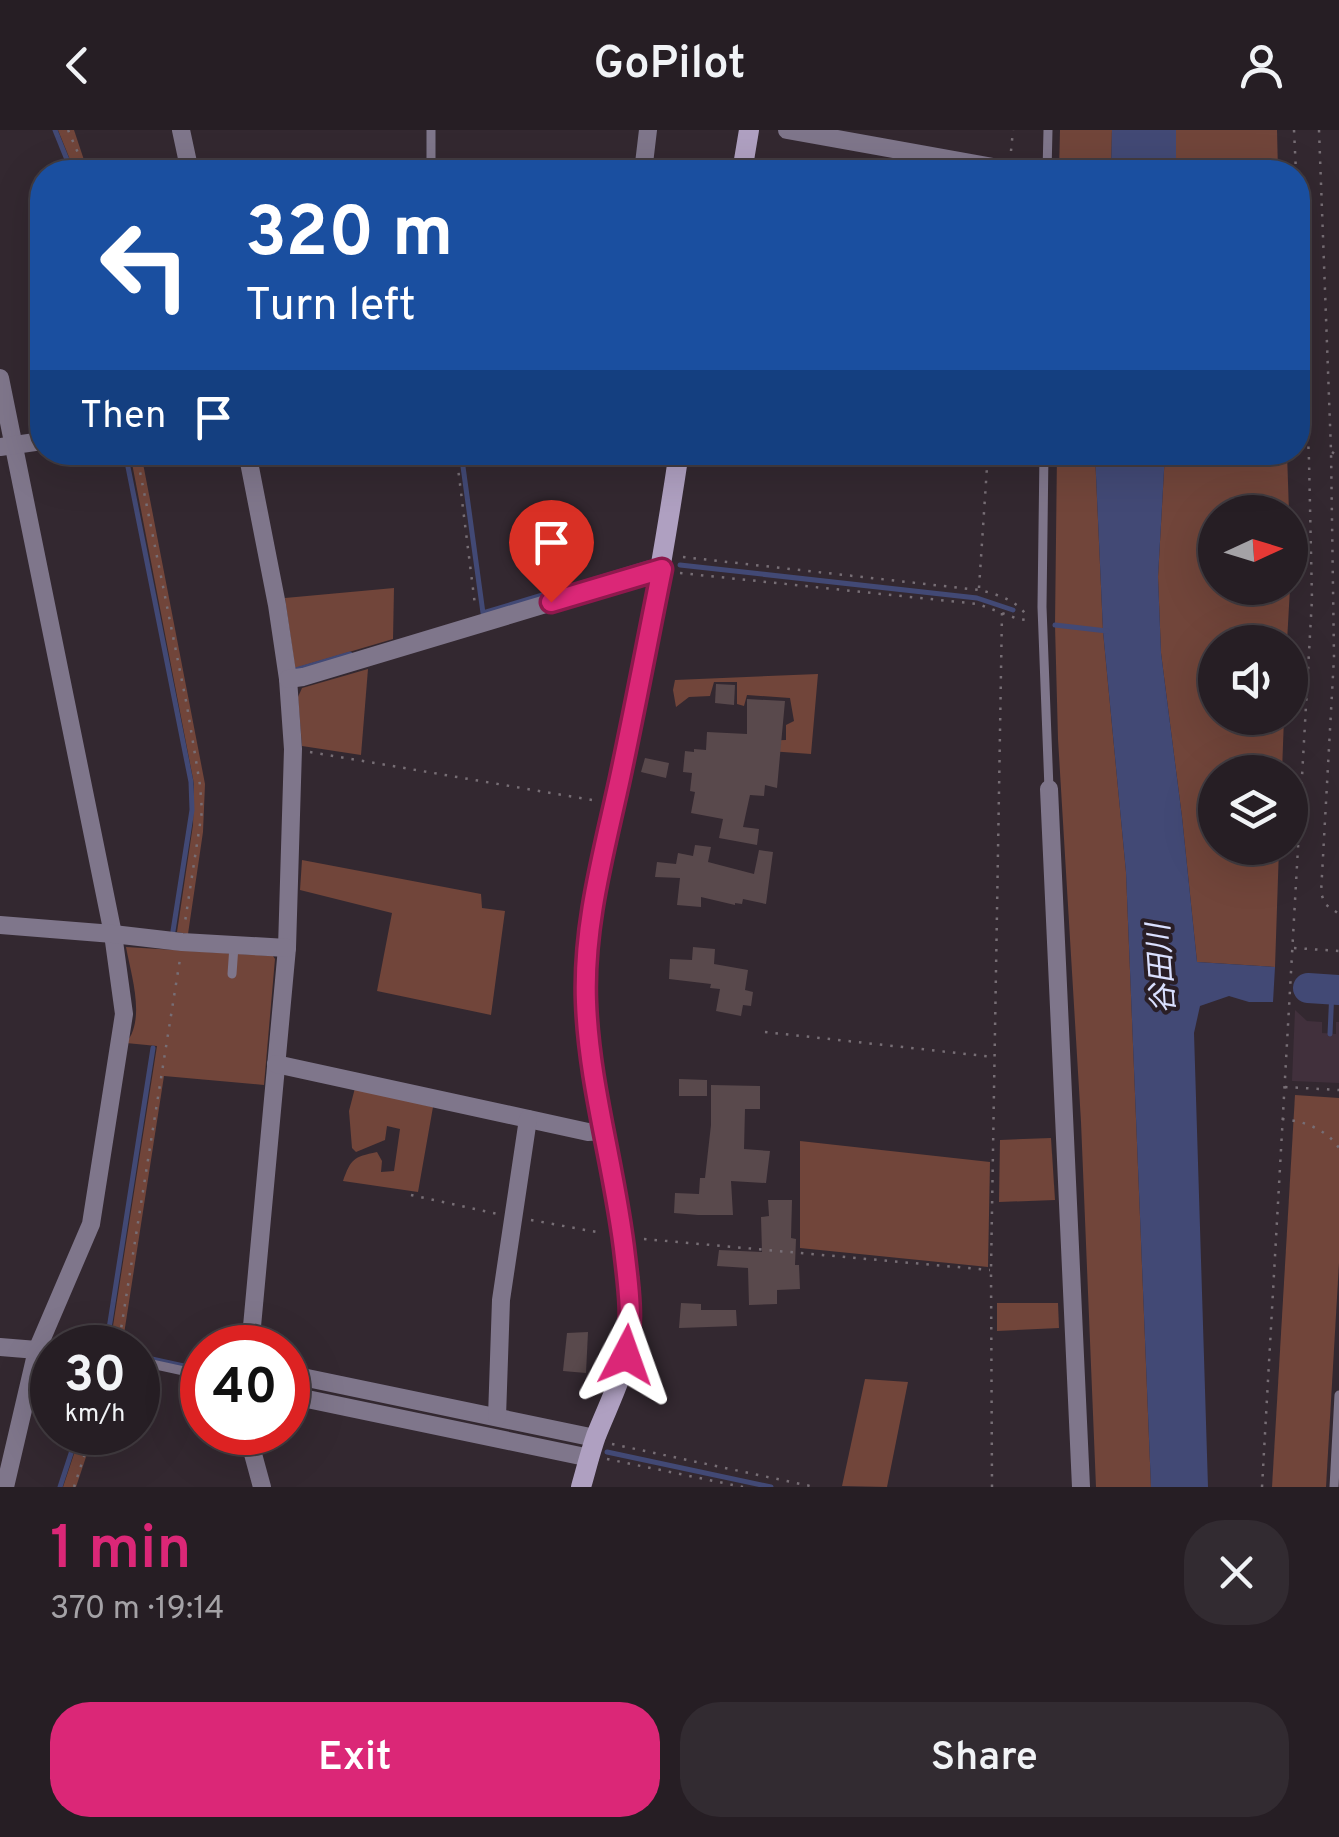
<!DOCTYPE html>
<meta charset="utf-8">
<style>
body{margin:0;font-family:Overpass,"Noto Sans JP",sans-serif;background:#322b31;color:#f1f3f6;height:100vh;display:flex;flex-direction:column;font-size:38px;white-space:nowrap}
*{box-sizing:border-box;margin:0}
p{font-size:32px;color:#a4a2a6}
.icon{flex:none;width:55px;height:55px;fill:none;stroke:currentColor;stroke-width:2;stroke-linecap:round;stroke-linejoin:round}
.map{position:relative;height:1357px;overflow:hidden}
.panel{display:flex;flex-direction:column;background:#261e24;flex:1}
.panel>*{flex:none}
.top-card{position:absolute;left:30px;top:30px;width:1280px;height:305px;border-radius:40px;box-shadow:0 10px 40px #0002,0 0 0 2px #423c41;background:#1a4fa0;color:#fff;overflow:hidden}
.needle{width:65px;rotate:86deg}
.tools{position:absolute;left:1198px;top:365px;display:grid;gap:20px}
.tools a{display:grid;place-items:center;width:110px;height:110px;border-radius:50%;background:#261e24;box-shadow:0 10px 40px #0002,0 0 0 2px #423c41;font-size:50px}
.speed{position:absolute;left:30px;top:1195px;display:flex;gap:20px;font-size:50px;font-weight:700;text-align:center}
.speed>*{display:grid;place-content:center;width:130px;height:130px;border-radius:50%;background:#261e24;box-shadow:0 10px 40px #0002,0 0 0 2px #423c41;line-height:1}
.speed small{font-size:25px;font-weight:400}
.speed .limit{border:15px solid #d22;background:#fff;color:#111}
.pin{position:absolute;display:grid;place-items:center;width:85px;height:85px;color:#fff;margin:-102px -42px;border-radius:50% 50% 50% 0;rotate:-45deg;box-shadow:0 0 10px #0007}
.pin .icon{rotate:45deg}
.me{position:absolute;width:110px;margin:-55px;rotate:4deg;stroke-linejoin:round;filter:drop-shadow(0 0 8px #0008)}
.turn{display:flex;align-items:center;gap:35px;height:210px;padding:0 50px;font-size:45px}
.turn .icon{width:130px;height:130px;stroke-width:2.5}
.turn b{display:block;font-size:70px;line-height:85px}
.then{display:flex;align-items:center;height:95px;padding:0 50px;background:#0003;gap:20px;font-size:38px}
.round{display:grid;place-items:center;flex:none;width:105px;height:105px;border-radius:40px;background:#322b31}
.overview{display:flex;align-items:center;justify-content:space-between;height:170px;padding:0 50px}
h1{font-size:60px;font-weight:600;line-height:75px;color:#db2777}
.button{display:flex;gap:20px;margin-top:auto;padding:20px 50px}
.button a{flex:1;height:115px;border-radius:40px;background:#db2777;color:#fff;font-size:40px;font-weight:600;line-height:115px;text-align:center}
.button a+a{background:#322b31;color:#f1f3f6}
header{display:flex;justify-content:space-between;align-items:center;height:130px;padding:0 50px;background:#261e24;font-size:45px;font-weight:600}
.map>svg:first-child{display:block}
.built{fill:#41303c}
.green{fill:#71453a}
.water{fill:#424975}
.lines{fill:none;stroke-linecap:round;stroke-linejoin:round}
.stream{stroke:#424975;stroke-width:5}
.river{stroke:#424975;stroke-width:30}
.building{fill:#59494c}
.path{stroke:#776e75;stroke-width:2.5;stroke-dasharray:2.5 8;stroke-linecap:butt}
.lane{stroke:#7f768b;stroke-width:9}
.street{stroke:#7f768b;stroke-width:18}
.secondary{stroke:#afa0c1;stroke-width:20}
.route-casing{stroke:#8e194d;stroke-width:25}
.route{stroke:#db2777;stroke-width:18}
.labels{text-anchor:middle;stroke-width:8;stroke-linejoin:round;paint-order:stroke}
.water-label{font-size:30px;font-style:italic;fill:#dae0ff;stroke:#291e26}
</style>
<header><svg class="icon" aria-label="back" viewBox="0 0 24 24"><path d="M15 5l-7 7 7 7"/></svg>GoPilot<svg class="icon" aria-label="person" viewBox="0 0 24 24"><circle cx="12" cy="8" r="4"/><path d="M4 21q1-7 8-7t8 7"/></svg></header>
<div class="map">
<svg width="1339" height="1357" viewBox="0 0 1339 1357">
<rect width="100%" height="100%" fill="#332830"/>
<!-- built -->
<path class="built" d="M 1295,880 L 1307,891 L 1322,892 L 1322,903 L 1336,904 L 1336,892 L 1339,892 L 1339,953 L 1292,951 Z"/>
<!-- green -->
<g class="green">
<path d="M 58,0 L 74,0 L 88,42 L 75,42 Z"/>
<path d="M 1060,0 L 1112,0 L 1111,42 L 1059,42 Z"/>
<path d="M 1176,0 L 1277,0 L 1278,42 L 1176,42 Z"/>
<path d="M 130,323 L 141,323 L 205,654 L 203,702 L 188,804 L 177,802 L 193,695 L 194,654 Z"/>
<path d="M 255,323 L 400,323 L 400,331 L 256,326 Z"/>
<path d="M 1057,323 L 1095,323 L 1103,501 L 1126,742 L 1151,1357 L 1096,1357 L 1081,992 L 1058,609 L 1055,495 Z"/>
<path d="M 1165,323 L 1287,323 L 1289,382 L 1215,382 L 1215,458 L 1290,458 L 1287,512 L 1215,512 L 1215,588 L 1284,588 L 1282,642 L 1215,642 L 1215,718 L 1279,718 L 1275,837 L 1197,832 L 1182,687 L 1161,523 L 1158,447 Z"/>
<path d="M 394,458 L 393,509 L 295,538 L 285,468 Z"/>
<path d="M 368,539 L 361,625 L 302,616 L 298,567 L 302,558 Z"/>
<path d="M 818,544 L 811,624 L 753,620 L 752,611 L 786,610 L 786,595 L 794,591 L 790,568 L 747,565 L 744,576 L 737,574 L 737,552 L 714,552 L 710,566 L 689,567 L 676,577 L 673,560 L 675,550 Z"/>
<path d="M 302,730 L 481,764 L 482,778 L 505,781 L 491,885 L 377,861 L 392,783 L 300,760 Z"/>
<path d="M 126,817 L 273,826 L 275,829 L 264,955 L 164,946 L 122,1217 L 112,1217 L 110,1215 L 157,916 L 126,913 C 146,889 131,845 126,817 Z"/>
<path d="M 355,958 L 433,977 L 418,1062 L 343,1051 C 351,1029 353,1027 377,1022 L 382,1031 L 381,1042 L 394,1041 L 400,999 L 387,996 L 385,1010 L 356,1022 L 352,1018 L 349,981 Z"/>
<path d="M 1295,965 L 1339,968 L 1339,1133 L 1326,1357 L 1272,1357 Z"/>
<path d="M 1051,1008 L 1055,1070 L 999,1072 L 1000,1010 Z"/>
<path d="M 800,1011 L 990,1032 L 988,1137 L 800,1118 Z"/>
<path d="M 997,1173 L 1058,1173 L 1059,1198 L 997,1201 Z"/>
<path d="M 865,1249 L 908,1252 L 887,1357 L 842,1356 Z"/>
<path d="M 81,1303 L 94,1303 L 76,1357 L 63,1357 Z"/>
</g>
<!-- water -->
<g class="water">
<path d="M 1112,0 L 1176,0 L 1176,42 L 1111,42 Z"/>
<path d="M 1095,323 L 1165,323 L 1158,447 L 1161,523 L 1182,687 L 1197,832 L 1275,837 L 1273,872 L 1249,872 L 1229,866 L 1200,876 L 1194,903 L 1208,1357 L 1151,1357 L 1126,742 L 1103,501 Z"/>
</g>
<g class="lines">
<!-- stream -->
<g class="stream">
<path d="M 55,0 L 72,42"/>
<path d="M 125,322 L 191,652 L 192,680 L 173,801"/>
<path d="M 461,322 L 483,483 L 648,433"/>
<path d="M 680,435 L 977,468 L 1013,480"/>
<path d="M 1055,495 L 1107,501"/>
<path d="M 296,540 L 350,524"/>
<path d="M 1330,904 L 1332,860"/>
<path d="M 106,1218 L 153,918"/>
<path d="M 138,1226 L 202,1240"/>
<path d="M 607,1322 L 771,1357"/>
<path d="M 60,1357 L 78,1302"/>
</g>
<!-- river -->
<path class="river" d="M 1308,858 L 1339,860"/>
</g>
<!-- building -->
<g class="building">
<path d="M 716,554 L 735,555 L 734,575 L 715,573 Z"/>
<path d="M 747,569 L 785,571 L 777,658 L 765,655 L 764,666 L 750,665 L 743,697 L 759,699 L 757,715 L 719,708 L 723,689 L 691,683 L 695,662 L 690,661 L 692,643 L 683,642 L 685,621 L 694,622 L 694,619 L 706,620 L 707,602 L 747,604 Z"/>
<path d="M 645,628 L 669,633 L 666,648 L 641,642 Z"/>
<path d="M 695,715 L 711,717 L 708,732 L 754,744 L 759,720 L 773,722 L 766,774 L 743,769 L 742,774 L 735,773 L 735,775 L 701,767 L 701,777 L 677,775 L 680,748 L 655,747 L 657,732 L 676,734 L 678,723 L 693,726 Z"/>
<path d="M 693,817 L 715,819 L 714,834 L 748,840 L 745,860 L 753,862 L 751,876 L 743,875 L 741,886 L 716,881 L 720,859 L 710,858 L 711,854 L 669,849 L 670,829 L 692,830 Z"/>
<path d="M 679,949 L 707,950 L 707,966 L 679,966 Z"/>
<path d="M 711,955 L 760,956 L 760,979 L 745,979 L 744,1019 L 770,1021 L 766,1053 L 731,1051 L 733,1085 L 698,1085 L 674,1083 L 675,1063 L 699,1064 L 700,1048 L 705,1048 L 711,995 Z"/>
<path d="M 768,1070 L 792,1070 L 791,1108 L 796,1109 L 795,1135 L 799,1135 L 800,1159 L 777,1160 L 777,1174 L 749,1175 L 748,1138 L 717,1136 L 719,1120 L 762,1122 L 761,1087 L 769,1086 Z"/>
<path d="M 681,1173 L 701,1174 L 701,1180 L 736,1180 L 737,1196 L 679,1198 Z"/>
<path d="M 588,1202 L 586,1243 L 563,1241 L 567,1203 Z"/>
</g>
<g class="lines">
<!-- path -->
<g class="path">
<path d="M 68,0 L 78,23 L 84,42"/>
<path d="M 1294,0 L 1296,42"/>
<path d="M 1319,0 L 1331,321 L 1334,527 L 1321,763 L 1325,774 L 1339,784"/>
<path d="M 1011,21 L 1013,0"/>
<path d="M 136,322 L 187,576 L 200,655 L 202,681 L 185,792"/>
<path d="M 456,322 L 475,475"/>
<path d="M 1332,322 L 1339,327"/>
<path d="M 683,427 L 979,460 C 997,464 1019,471 1028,488"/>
<path d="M 680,443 L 978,474 L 1018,489 L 1027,490"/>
<path d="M 979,458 L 988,322"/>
<path d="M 310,622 L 598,671"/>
<path d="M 1294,818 L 1339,821"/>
<path d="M 765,902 L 994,927"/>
<path d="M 1285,957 L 1339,960"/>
<path d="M 1282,989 C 1304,991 1326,999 1339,1018"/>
<path d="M 411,1065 L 498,1084"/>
<path d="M 531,1090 L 602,1103"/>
<path d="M 644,1109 L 990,1140"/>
<path d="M 118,1218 L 180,829"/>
<path d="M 612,1314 L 815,1357"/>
<path d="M 607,1329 L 743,1357"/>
<path d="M 74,1357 L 92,1302"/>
<path d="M 992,1357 L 991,1140 L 1002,482"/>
<path d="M 1262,1357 L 1312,469 L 1309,330 L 1298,82"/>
</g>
<!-- lane -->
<g class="lane">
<path d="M 431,42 L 431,0"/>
<path d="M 1047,42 L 1048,0"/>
<path d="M 1044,322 L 1042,477 L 1049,659"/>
<path d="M 232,844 L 234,816"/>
<path d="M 41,1211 L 64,1218"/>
<path d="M 138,1231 L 202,1245"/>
<path d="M 1334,1357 L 1339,1265"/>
</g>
<!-- street -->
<g class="street">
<path d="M 181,0 L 190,42"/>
<path d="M 787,0 L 1010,40"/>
<path d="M 643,42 L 648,0"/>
<path d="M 0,248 L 113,804 L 124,884 L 91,1094 L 37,1220 L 5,1357"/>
<path d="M 0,317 L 42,311"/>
<path d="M 247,322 L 277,475 L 288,549 L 293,619 L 287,818 L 250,1218"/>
<path d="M 288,549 L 303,547 L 662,439"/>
<path d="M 1049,659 L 1081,1357"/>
<path d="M 0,795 L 113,804 L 182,812 L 287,818"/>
<path d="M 276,934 L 588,1002 L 604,1001"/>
<path d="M 0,1217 L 37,1220"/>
<path d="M 288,1244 L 595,1308"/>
<path d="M 288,1265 L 590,1328"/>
<path d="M 497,1287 L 501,1170 L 528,989"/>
<path d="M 247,1302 L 262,1357"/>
</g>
<!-- secondary -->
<g class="secondary">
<path d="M 742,42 L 749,0"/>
<path d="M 581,1357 C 586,1340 590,1323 596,1306 C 609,1273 626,1242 630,1206 C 635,1165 625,1118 618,1078 C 603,996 582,913 586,830 C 589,767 608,705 621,643 C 643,537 663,430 679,322"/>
</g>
</g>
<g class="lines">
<defs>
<path id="route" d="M 551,472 L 662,439 C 648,508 635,578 620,648 C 604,722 583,795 586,872 C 589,958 616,1042 625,1127 C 629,1160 633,1192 626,1225"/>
</defs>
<!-- route casing -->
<use href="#route" class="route-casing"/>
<!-- route -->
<use href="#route" class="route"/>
</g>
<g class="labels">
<!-- water labels -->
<g class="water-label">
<text transform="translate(1161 839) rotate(-94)" y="10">谷田川</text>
</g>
</g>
</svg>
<div class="tools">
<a><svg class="needle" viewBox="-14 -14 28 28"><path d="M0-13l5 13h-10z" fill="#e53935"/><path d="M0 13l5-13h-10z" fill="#a4a2a6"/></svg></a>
<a><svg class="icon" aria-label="sound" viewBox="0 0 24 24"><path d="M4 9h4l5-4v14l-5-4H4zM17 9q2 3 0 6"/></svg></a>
<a><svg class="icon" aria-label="layers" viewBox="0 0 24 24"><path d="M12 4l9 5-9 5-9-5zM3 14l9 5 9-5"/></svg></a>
</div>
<div class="speed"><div>30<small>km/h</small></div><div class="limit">40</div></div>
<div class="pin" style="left:551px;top:472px;background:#d93025"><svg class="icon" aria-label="arrive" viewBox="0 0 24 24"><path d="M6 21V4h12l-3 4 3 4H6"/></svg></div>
<svg class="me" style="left:626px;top:1225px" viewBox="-20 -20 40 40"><path d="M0-17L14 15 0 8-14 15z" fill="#db2777" stroke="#fff" stroke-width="4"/></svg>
<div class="top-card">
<div class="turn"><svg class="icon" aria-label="left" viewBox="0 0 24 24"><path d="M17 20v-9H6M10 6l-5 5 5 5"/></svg><div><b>320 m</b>Turn left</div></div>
<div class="then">Then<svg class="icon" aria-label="arrive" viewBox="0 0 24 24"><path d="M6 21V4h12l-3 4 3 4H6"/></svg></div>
</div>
</div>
<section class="panel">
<div class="overview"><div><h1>1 min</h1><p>370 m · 19:14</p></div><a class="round"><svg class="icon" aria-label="close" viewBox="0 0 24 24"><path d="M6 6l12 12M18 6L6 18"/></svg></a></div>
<div class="button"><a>Exit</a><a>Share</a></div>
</section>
